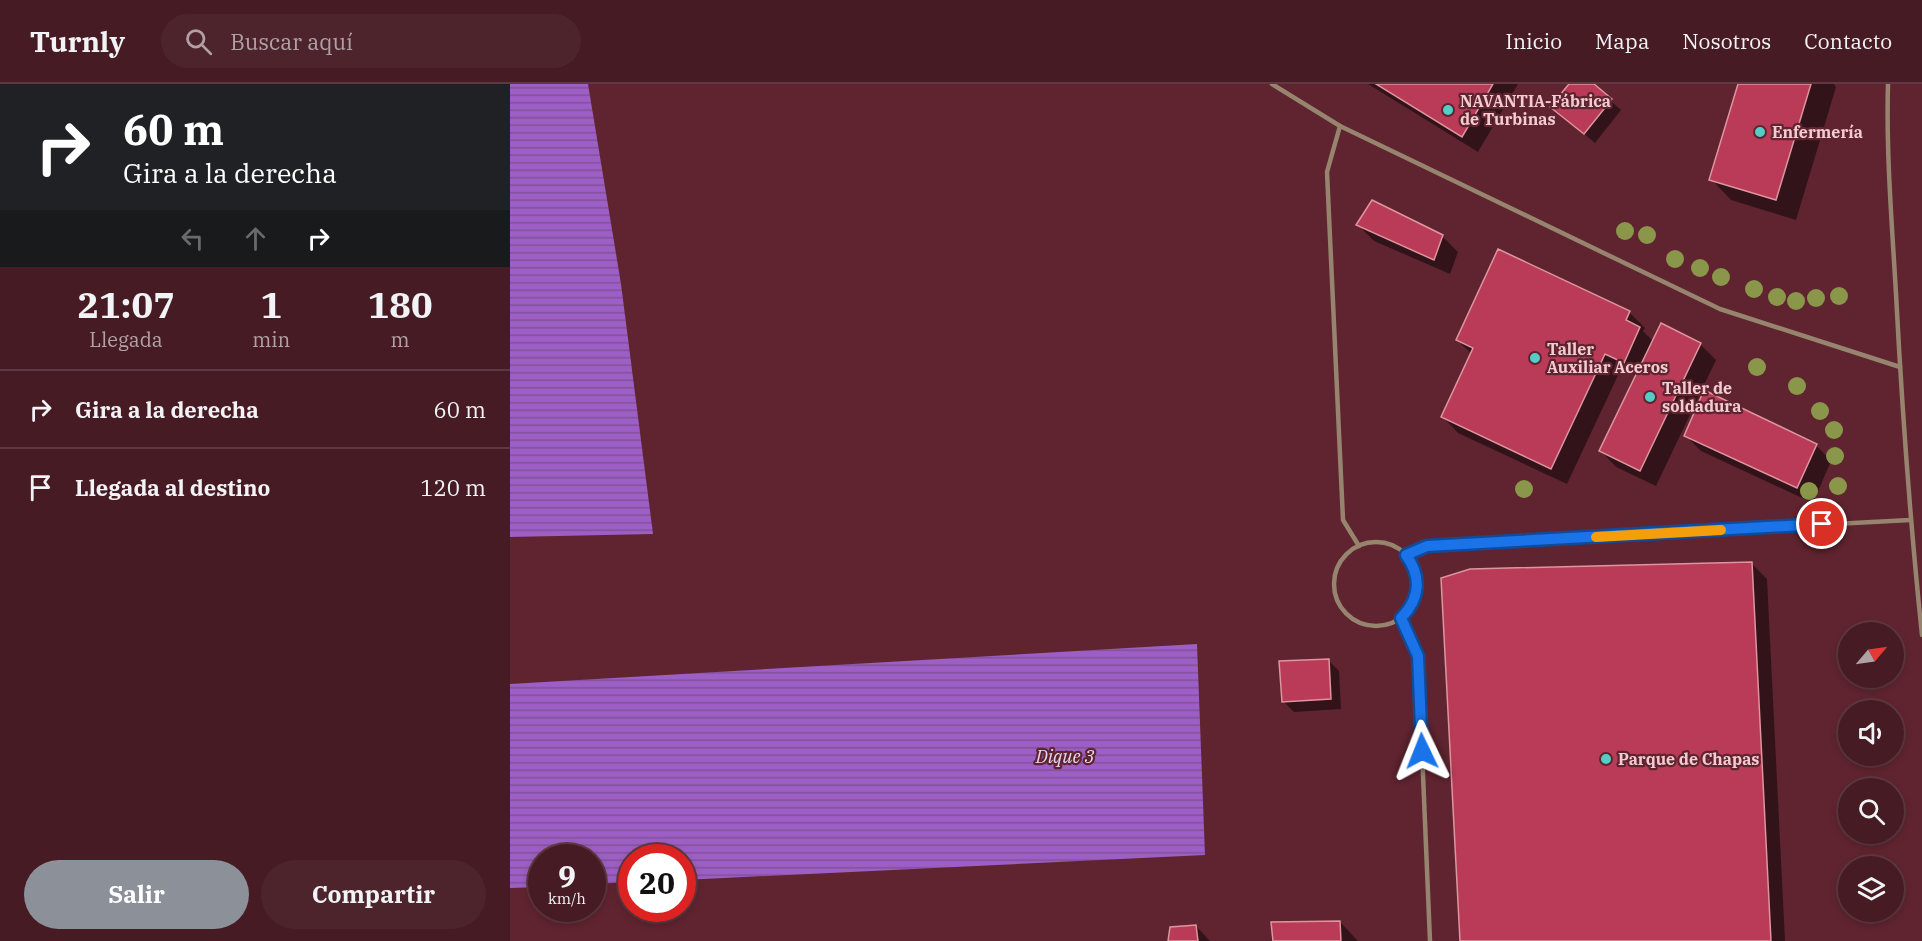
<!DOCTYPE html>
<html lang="es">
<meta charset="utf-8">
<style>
body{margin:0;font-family:"IBM Plex Serif",serif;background:#4e242c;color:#f1f3f6;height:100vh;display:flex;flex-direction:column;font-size:22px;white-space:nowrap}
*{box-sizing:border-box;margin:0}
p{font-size:20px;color:#b0a1a6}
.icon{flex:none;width:33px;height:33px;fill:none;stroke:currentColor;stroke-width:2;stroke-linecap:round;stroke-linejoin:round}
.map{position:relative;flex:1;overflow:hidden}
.drawer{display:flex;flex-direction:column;background:#471b24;width:510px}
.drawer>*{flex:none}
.guide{background:#202124;color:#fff;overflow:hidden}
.needle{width:39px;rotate:61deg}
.fabs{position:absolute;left:1328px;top:538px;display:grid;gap:12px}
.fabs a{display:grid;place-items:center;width:66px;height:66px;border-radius:50%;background:#471b24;box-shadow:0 3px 9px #0003,0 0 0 2px #5f3941;font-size:30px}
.speed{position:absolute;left:18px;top:760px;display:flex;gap:12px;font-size:30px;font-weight:700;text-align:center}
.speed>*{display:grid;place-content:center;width:78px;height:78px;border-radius:50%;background:#471b24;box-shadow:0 3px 9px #0003,0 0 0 2px #5f3941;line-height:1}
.speed small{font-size:15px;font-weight:400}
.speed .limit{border:9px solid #d22;background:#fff;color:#111}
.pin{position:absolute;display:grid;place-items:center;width:51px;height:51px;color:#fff;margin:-26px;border:3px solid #fff;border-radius:50%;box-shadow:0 2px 6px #0007}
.me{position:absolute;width:66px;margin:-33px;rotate:358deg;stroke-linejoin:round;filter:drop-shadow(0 0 4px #0008)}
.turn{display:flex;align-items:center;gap:21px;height:126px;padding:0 24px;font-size:27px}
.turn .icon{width:78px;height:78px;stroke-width:2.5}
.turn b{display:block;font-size:42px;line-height:51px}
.lanes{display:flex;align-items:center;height:57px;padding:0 24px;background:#0003;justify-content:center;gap:30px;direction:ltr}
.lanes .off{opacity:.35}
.eta{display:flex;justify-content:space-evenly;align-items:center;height:102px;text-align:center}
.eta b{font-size:36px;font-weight:800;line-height:42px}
.button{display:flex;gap:12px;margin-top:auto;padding:12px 24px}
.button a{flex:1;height:69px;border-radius:36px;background:#8c9099;color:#fff;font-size:24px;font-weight:800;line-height:69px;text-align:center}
.button a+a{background:#4e242c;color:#f1f3f6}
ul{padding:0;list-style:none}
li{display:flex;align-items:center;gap:18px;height:78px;padding:0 24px;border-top:2px solid #5f3941}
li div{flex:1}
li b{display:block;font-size:22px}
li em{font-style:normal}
header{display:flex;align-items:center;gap:36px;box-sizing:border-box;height:84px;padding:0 30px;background:#471b24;border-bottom:2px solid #5f3941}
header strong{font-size:28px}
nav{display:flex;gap:33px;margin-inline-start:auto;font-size:21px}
.search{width:420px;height:54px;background:#4e242c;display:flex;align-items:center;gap:15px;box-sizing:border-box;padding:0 21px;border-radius:33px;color:#b0a1a6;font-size:22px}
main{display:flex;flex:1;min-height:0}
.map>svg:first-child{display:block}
.water{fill:url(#water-rules)}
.shadow{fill:#0007}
.building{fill:#b93b58;stroke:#dd959f;stroke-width:1.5}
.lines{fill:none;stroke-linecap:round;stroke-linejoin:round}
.service{stroke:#97846e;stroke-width:4.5}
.tree{fill:#8a964a}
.route-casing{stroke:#114b97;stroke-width:15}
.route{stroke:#1a73e8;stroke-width:10}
.slow{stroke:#f59e0b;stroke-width:10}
.poi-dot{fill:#54cdc7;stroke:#5f2430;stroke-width:2}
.labels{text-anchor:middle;stroke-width:4.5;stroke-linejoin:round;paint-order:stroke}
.poi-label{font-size:16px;font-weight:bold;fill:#f2ccd0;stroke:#5f2430;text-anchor:start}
.water-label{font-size:18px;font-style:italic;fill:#e7d9f3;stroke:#5f2430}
</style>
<header>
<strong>Turnly</strong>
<div class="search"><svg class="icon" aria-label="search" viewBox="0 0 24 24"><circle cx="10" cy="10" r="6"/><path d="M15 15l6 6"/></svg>Buscar aquí</div>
<nav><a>Inicio</a><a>Mapa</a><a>Nosotros</a><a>Contacto</a></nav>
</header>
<main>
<section class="drawer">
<div class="guide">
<div class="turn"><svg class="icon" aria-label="right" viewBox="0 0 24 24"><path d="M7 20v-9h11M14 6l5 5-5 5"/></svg><div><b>60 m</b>Gira a la derecha</div></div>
<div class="lanes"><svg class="icon off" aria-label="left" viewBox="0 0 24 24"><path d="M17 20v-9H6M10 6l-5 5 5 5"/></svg><svg class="icon off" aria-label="ahead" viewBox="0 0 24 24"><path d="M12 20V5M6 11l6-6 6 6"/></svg><svg class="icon" aria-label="right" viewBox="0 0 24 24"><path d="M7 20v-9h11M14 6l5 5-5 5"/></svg></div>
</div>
<div class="eta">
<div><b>21:07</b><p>Llegada</p></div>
<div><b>1</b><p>min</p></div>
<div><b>180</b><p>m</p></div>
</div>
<ul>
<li><svg class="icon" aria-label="right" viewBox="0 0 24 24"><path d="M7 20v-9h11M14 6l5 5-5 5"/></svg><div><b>Gira a la derecha</b></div><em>60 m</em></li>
<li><svg class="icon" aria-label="arrive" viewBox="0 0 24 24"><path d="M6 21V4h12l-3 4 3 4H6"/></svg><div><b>Llegada al destino</b></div><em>120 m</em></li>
</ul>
<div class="button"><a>Salir</a><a>Compartir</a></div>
</section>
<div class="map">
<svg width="1412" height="857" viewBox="0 0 1412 857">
<defs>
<pattern id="water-rules" width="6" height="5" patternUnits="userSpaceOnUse" patternTransform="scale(1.5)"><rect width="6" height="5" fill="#9d5ec5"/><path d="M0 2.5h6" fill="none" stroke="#805296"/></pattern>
</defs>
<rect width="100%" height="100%" fill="#5f2430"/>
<!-- water -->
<g class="water">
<path d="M 0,0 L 78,0 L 111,200 L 143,450 L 0,453 Z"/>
<path d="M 687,560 L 695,771 L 173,796 L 172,774 L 122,774 L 121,798 L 83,800 L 82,774 L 32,774 L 31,803 L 0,804 L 0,600 Z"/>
</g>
<!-- shadow -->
<g class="shadow">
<path d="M 858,0 L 1008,0 L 968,68 Z"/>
<path d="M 1060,0 L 1081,0 L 1111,26 L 1085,59 L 1042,23 Z"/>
<path d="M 1229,0 L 1324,0 L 1326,3 L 1286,136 L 1221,116 L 1201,95 Z"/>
<path d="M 863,118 L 933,153 L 948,168 L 940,190 L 864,157 L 848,141 Z"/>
<path d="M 1119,228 L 1135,244 L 1133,247 L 1144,258 L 1190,260 L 1206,276 L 1146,402 L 1106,383 L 1091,367 L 1127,292 L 1111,285 L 1057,400 L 948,349 L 933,333 L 962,270 L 947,256 Z"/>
<path d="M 1175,351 L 1306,361 L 1321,377 L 1303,419 L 1191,367 Z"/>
<path d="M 1241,479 L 1257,495 L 1275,857 L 951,857 Z"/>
<path d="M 818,576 L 829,587 L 831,625 L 784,628 L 773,617 Z"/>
<path d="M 830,838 L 848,857 L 764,857 Z"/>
<path d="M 686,842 L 700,857 L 660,857 Z"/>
</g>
<!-- building -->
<g class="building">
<path d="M 866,0 L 983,0 L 952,53 Z"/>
<path d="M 1059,0 L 1084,0 L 1102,15 L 1074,50 L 1040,23 Z"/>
<path d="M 1228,0 L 1301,0 L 1266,116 L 1199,96 Z"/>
<path d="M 862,116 L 933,151 L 924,176 L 846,141 Z"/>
<path d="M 988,165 L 1120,227 L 1116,236 L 1130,243 L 1114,279 L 1095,270 L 1041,385 L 931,333 L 963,264 L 946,256 Z"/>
<path d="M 1151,239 L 1191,259 L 1130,387 L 1089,367 Z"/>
<path d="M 1194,306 L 1307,360 L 1287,404 L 1174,352 Z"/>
<path d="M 1242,478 L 1261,857 L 950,857 L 931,494 L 960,485 Z"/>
<path d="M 819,575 L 821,615 L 772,618 L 769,577 Z"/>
<path d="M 830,837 L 831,857 L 763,857 L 761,838 Z"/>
<path d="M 686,841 L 688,857 L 658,857 L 660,843 Z"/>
</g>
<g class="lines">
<!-- service -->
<g class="service">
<path d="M 762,0 L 830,42 L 1210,225 L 1390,283"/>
<path d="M 1378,0 C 1376,70 1382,140 1386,210 C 1392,324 1400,437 1412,551"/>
<path d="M 830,42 L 817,88 L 833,436 L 849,462"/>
<circle cx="866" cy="500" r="42"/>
<path d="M 896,471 L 917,462 L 1400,436"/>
<path d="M 891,534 L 908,572 L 920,857"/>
</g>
</g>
<!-- trees -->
<g class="tree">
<circle cx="1115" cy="147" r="9"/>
<circle cx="1137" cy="151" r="9"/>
<circle cx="1165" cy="175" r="9"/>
<circle cx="1190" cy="184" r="9"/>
<circle cx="1211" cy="193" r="9"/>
<circle cx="1244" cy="205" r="9"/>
<circle cx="1329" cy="212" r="9"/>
<circle cx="1267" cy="213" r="9"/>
<circle cx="1306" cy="214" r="9"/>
<circle cx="1286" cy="217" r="9"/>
<circle cx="1247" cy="283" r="9"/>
<circle cx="1287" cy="302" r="9"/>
<circle cx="1310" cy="327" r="9"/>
<circle cx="1324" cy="346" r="9"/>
<circle cx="1325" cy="372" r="9"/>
<circle cx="1328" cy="402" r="9"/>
<circle cx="1014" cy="405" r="9"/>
<circle cx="1299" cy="407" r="9"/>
</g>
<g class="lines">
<defs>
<path id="route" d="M 912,667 L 908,572 L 891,534 C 910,515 912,493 896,471 L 917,462 L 1312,440"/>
</defs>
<!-- route casing -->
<use href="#route" class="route-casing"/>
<!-- route -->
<use href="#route" class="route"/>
<!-- slow -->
<path class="slow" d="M 1086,453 L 1211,446"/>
</g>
<!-- markers -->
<g class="poi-dot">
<circle cx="938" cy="26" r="6"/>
<circle cx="1250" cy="48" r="6"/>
<circle cx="1025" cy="274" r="6"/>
<circle cx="1140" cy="313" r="6"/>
<circle cx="1096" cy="675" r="6"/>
</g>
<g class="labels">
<!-- poi labels -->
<g class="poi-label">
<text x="950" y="23">NAVANTIA-Fábrica<tspan x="950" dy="18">de Turbinas</tspan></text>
<text x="1262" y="54">Enfermería</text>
<text x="1037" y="271">Taller<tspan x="1037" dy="18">Auxiliar Aceros</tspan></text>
<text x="1152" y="310">Taller de<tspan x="1152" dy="18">soldadura</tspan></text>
<text x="1108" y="681">Parque de Chapas</text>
</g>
<!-- water labels -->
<g class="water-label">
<text x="555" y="679">Dique 3</text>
</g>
</g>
</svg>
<div class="fabs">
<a><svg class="needle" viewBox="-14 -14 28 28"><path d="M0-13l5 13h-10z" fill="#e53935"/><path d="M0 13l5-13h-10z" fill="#b0a1a6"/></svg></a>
<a><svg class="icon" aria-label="sound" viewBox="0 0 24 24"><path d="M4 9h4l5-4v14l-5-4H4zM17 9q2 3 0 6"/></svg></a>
<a><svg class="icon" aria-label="search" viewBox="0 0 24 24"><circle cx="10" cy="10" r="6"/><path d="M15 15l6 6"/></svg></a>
<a><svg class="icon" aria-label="layers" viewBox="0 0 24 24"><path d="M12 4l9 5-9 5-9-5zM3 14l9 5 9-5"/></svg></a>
</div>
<div class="speed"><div>9<small>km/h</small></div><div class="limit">20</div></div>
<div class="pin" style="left:1312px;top:440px;background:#d93025"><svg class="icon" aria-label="arrive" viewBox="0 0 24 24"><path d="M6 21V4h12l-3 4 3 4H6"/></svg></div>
<svg class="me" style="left:912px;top:667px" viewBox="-20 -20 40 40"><path d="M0-17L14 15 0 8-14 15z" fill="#1a73e8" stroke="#fff" stroke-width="4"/></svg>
</div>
</main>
